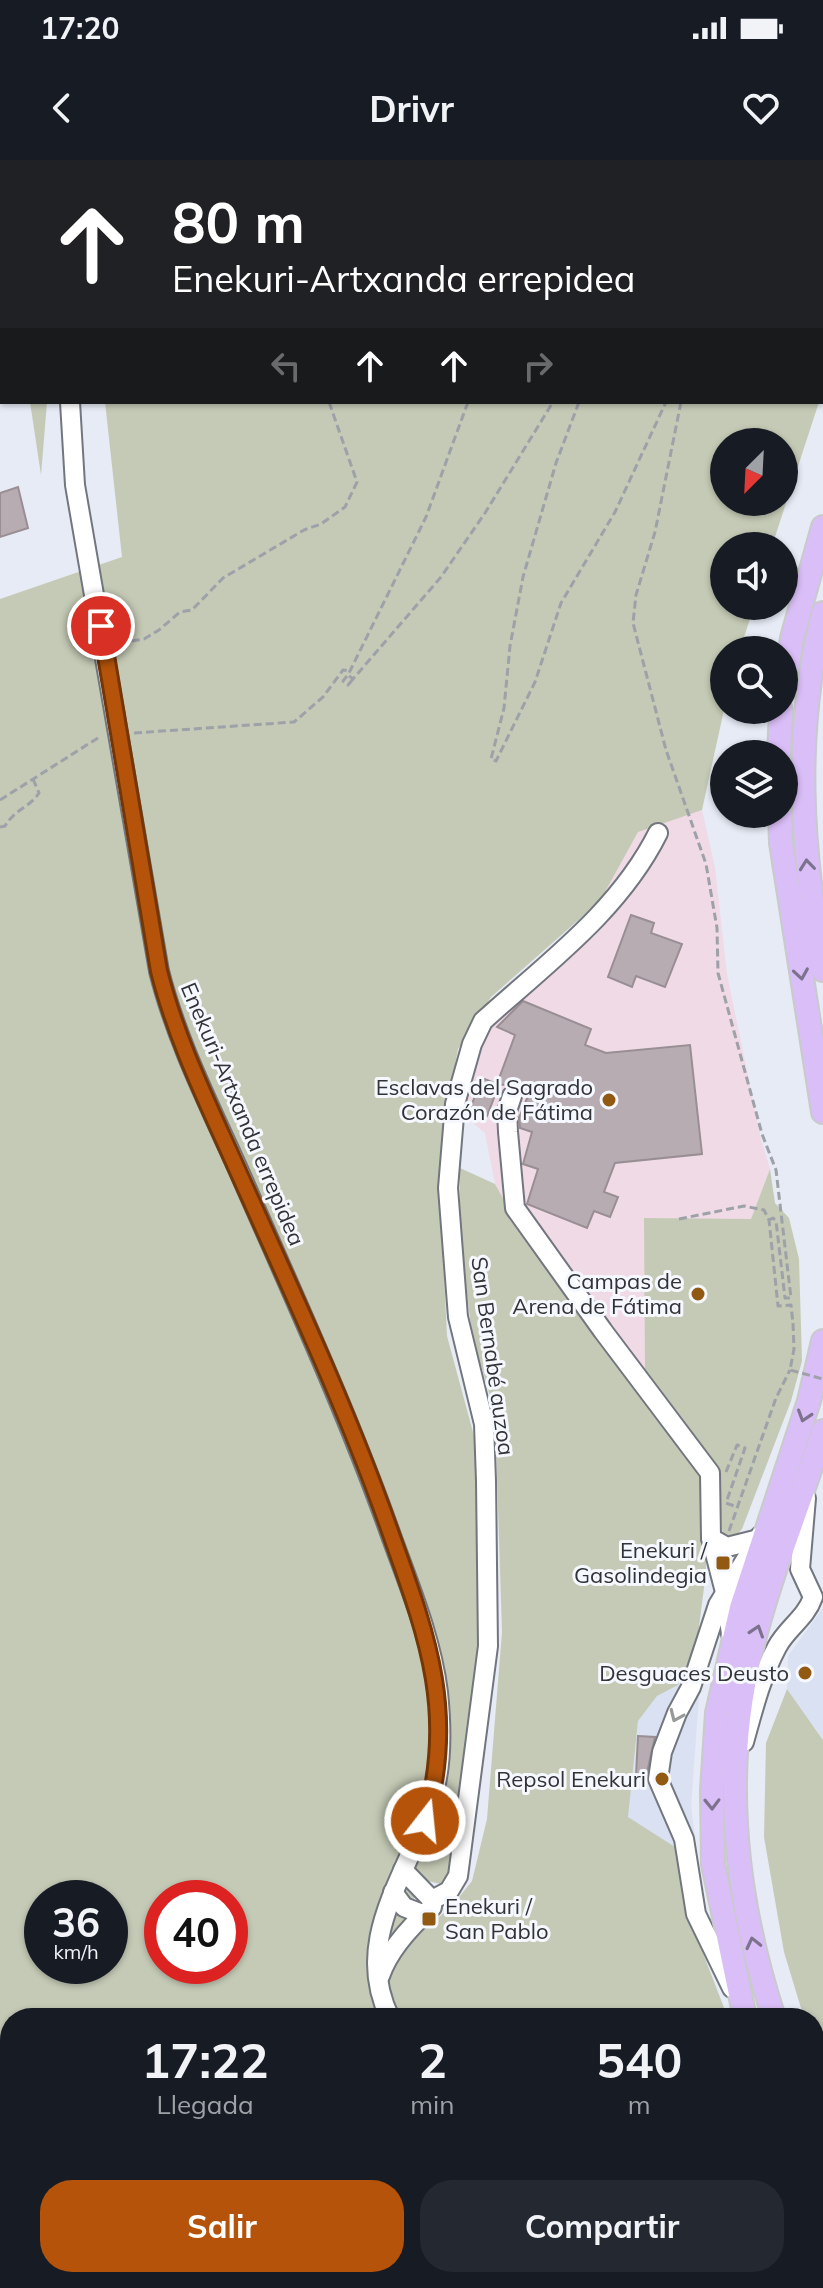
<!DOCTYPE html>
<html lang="es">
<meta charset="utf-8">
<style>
body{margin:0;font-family:Mulish,sans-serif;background:#242831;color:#f1f3f6;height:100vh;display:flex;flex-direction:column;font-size:30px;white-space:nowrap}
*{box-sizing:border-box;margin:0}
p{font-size:26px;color:#9ea1a6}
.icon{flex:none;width:44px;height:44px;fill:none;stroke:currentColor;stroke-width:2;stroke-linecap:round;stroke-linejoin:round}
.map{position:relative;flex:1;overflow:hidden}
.drawer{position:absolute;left:0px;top:1848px;width:824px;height:280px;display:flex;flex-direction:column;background:#171b24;border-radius:32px 32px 0 0;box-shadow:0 2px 6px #0004}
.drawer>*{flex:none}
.banner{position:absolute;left:0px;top:0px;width:824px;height:244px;box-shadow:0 2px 6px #0004;background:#202124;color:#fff;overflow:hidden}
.needle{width:52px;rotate:204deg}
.fabs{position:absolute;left:710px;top:268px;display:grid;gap:16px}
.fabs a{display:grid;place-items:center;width:88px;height:88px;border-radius:50%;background:#171b24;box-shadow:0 2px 6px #0004;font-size:40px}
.speed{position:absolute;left:24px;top:1720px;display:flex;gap:16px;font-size:40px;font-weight:700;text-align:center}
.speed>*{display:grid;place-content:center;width:104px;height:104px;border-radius:50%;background:#171b24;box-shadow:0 2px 6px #0004;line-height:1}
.speed small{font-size:20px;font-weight:400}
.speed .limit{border:12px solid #d22;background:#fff;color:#111}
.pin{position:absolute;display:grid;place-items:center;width:68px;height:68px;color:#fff;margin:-34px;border:4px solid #fff;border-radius:50%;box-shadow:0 2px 8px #0007}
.me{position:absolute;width:88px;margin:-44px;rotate:16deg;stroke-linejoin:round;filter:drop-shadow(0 0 6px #0008)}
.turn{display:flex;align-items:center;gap:28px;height:168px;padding:0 40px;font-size:36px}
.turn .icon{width:104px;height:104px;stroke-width:2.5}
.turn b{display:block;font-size:56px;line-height:68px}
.lanes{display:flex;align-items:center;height:76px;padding:0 40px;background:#0003;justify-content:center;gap:40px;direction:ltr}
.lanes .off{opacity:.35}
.eta{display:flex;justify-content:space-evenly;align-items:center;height:136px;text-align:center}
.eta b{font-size:48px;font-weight:700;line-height:56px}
.cta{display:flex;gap:16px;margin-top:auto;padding:16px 40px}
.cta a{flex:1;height:92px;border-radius:32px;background:#b45309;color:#fff;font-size:32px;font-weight:700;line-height:92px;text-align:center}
.cta a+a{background:#242831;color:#f1f3f6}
.status{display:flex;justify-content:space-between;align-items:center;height:56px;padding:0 40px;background:#171b24;direction:ltr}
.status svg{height:22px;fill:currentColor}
header{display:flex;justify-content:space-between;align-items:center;height:104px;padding:0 40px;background:#171b24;font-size:36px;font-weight:700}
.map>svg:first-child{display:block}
.built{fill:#d9e1f2}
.education{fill:#f0dae6}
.green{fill:#c5cab6;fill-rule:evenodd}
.building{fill:#b7acb1;stroke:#988e93;stroke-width:2}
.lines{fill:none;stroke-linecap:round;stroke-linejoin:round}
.minor-casing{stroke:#72767f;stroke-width:22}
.major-casing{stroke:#c9cacb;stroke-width:26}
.path{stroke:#9da1a8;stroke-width:3;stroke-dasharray:8 4;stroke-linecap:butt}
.minor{stroke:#fff;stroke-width:18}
.major{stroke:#dabef7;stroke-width:22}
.path-bridge{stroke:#9da1a8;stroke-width:3;stroke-dasharray:8 4;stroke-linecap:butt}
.oneway{stroke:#7d728d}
.oneway2{stroke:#98999b}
.route-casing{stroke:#753606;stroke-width:20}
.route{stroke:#b45309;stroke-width:14}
.poi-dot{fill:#915911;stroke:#f5f8fe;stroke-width:3}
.labels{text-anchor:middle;stroke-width:6;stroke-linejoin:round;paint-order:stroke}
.poi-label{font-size:22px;fill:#313337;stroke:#f5f8fe;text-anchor:end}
.street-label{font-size:22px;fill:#313337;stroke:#f5f8fe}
</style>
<div class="status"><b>17:20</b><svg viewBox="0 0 49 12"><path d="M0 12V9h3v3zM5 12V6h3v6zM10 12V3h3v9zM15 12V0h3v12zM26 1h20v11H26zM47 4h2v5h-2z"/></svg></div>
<header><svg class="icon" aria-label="back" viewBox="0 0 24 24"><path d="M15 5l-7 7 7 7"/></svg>Drivr<svg class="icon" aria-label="heart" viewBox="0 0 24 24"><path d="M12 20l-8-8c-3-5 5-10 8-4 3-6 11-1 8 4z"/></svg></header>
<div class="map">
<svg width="823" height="2128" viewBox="0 0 823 2128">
<rect width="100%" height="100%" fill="#e6ebf5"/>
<!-- built -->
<g class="built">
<path d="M 823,1448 L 823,1579 L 787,1529 L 788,1496 Z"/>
<path d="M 678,1525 L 699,1537 L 691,1646 L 696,1686 L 680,1692 L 627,1657 L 638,1561 L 657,1536 Z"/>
</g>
<!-- education -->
<path class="education" d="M 702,650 L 715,708 L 727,814 L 761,979 L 770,1009 L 751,1059 L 651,1218 L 645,1209 L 631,1213 L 513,1056 L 495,1024 L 485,973 L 463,955 L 485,874 L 551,808 L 596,775 L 583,756 L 600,741 L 638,671 Z"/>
<!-- green -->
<g class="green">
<path d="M 0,0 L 823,0 L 823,230 L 822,233 L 822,2 L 2,2 L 2,231 Z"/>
<path d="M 30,242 L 47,242 L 41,315 Z"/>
<path d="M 105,242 L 819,242 L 772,386 L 724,386 L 724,446 L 754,446 L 740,490 L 724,490 L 724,550 L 702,650 L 638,672 L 600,741 L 491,837 L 458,889 L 443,969 L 440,1031 L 447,1176 L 477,1287 L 480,1493 L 456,1684 L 447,1717 L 440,1724 L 424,1720 L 416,1713 L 411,1780 L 451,1747 L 472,1721 L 487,1659 L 502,1472 L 495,1253 L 472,1175 L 459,1068 L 460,1008 L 495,1024 L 513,1056 L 706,1311 L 706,1412 L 697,1482 L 678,1525 L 657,1536 L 638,1561 L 628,1657 L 686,1694 L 696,1775 L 728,1858 L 10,1858 L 10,2118 L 236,2118 L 234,2128 L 0,2128 L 0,439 L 122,397 ZM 724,282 L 784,282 L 784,342 L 724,342 ZM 42,1738 L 110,1738 L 110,1806 L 42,1806 ZM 162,1738 L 230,1738 L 230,1806 L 162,1806 Z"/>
<path d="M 770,1009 L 775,1043 L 789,1058 L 799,1099 L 802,1201 L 791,1241 L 742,1369 L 733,1380 L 723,1379 L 717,1308 L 645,1209 L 644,1058 L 751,1059 Z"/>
<path d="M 787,1529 L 823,1580 L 823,1921 L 814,1892 L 814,1858 L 804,1858 L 784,1792 L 764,1677 L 766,1583 Z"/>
</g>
<!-- building -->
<g class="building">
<path d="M 18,327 L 28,368 L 0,377 L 0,333 Z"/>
<path d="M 631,755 L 654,763 L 651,773 L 682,784 L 665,827 L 636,816 L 632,827 L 608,817 Z"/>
<path d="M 523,841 L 591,869 L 585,885 L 606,893 L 690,885 L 702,994 L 615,1003 L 604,1032 L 618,1037 L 610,1057 L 594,1051 L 587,1068 L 527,1044 L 538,1009 L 523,1004 L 532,972 L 520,968 L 519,958 L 528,936 L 520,928 L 515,924 L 499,925 L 487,956 L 470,949 L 482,918 L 497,924 L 515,875 L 497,867 Z"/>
<path d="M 638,1576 L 655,1577 L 646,1617 L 636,1616 Z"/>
</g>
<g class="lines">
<defs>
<g id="minor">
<path d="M 71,2 L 71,0"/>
<path d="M 70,242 L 75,325 L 159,811 C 177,883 212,950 242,1018 C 293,1135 346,1250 389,1370 C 408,1423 431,1476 438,1532 C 441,1561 442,1595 436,1623 C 419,1704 348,1773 390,1858"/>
<path d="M 512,936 L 507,951 L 508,972 L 515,1048 L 603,1171 L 710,1313 L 711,1378 L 725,1432 L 731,1474"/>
<path d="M 711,1378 L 727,1387 L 755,1380"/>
<path d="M 744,1582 C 753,1550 761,1517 777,1487 C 787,1468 806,1458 813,1437 L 800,1409 L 806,1338"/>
<path d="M 403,1710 L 432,1740"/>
<path d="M 393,1732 L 404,1747 L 422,1754"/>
<path d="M 432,1740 L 449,1731 L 458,1716 L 488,1486 L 486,1321 L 484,1264 L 458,1157 L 448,1028 L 455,944 L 472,884 L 483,861 C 547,803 619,751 658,673"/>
<path d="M 380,1816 C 389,1789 412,1765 432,1747 L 432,1740"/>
<path d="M 732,1828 L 696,1754 L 684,1679 L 658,1619 L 662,1592 L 677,1553 L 691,1527 L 718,1445 L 760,1376"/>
<path d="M 814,2112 L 815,2128"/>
<path d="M 264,2118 L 264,2128"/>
<path d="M 496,2128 L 507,2118"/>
<path d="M 590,2128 L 591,2118"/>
<path d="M 634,2128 L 639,2118"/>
</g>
<g id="major">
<path d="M 823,453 C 793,573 801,689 823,810"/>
<path d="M 784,531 L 792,478 L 823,367"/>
<path d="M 779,594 L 781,550"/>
<path d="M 780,654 L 781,683 L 823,952"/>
<path d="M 745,1858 L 713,1704 L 712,1630 L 717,1553 L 741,1448 L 809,1241 L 823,1181"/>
<path d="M 774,1858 C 735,1738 721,1615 751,1492 C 769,1417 800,1344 823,1271"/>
<path d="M 814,1978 L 823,2005"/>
<path d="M 814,2047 L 823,2085"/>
</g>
</defs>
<!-- minor casing -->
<use href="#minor" class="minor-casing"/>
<!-- major casing -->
<use href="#major" class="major-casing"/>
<!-- path -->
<g class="path">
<path d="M 345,2 L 346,0"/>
<path d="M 492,2 L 493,0"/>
<path d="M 468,242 L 426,357 L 348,515 L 353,519 L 441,417 L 485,353 L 553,242"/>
<path d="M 579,242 L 556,303 L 523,417 L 510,486 L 504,548 L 491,599 L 496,601 L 535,522 L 561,443 L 615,352 L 666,242"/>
<path d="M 681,242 L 655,372 L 636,435 L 633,463 L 666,590 L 706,704 L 717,768 L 718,813 L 762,974 L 776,1010 L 791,1138 L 785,1138 L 776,1061 L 773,1058 L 769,1060"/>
<path d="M 120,483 L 144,479 L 159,470 L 180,452 L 192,450 L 223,418 L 304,370 L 321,364 L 345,347 L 357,322 L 329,242"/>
<path d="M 347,516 L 343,521 L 348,525 L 353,519"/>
<path d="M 134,573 L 294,562 L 323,537 L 343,510 L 350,511"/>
<path d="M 0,640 L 101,576"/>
<path d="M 0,667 L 5,666 C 15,649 29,648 39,633 L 33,619"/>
<path d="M 679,1059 L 744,1046 L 764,1050 L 769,1060 L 778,1146 L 791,1145 L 793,1163"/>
<path d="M 726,1312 L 737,1285 L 745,1288 L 726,1343 L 737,1347"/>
<path d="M 729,1371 L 776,1238 L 790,1210"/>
<path d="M 814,1925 L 823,1951"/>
<path d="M 0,2086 L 10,2087"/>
<path d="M 23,2128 L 43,2118"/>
<path d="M 140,2128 L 145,2118"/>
<path d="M 563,2128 L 564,2118"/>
<path d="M 724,2128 L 728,2118"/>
</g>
<!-- minor -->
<use href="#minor" class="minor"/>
<!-- major -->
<use href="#major" class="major"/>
<!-- path-bridge -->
<path class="path-bridge" d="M 793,1163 L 794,1189 L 790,1210 L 823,1219"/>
</g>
<!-- one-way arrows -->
<defs><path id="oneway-chevron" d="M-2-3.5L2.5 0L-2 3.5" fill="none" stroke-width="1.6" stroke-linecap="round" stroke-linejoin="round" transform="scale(2)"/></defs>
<g class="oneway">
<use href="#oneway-chevron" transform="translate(807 705) rotate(-96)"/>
<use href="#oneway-chevron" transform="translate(801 814) rotate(81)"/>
<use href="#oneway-chevron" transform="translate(804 1256) rotate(108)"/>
<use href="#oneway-chevron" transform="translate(757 1471) rotate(-72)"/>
<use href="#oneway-chevron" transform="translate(712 1644) rotate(89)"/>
<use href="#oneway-chevron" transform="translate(753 1783) rotate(-103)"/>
</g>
<use class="oneway2" href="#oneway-chevron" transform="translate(676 1556) rotate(114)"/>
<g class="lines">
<defs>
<path id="route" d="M 101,466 L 159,811 C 177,883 211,950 241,1018 C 292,1132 345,1245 387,1363 C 424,1468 458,1549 425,1661"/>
</defs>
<!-- route casing -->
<use href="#route" class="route-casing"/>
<!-- route -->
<use href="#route" class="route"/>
</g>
<!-- markers -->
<g class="poi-dot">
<circle cx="609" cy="940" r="8"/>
<circle cx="698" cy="1134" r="8"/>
<rect x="715" y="1395" width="16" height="16" rx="4"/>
<circle cx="805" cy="1513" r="8"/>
<circle cx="662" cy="1619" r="8"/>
<rect x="421" y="1751" width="16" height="16" rx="4"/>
</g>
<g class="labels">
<!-- poi labels -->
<g class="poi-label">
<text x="593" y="935">Esclavas del Sagrado<tspan x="593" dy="25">Corazón de Fátima</tspan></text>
<text x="682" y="1129">Campas de<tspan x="682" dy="25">Arena de Fátima</tspan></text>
<text x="707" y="1398">Enekuri /<tspan x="707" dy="25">Gasolindegia</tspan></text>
<text x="789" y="1521">Desguaces Deusto</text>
<text x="646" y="1627">Repsol Enekuri</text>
<text x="445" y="1754" text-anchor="start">Enekuri /<tspan x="445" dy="25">San Pablo</tspan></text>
</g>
<!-- street labels -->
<g class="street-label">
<text transform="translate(243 954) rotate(67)" y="8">Enekuri-Artxanda errepidea</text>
<text transform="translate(493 1196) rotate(82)" y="8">San Bernabé auzoa</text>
</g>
</g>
</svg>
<div class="fabs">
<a><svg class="needle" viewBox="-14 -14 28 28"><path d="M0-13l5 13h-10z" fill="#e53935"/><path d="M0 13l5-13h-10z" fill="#9ea1a6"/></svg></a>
<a><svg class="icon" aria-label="sound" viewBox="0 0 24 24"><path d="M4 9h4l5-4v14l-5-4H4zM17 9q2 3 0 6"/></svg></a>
<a><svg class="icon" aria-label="search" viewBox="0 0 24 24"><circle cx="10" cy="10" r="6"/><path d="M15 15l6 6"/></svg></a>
<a><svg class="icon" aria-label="layers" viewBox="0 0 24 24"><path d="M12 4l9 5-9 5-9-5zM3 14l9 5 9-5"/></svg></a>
</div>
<div class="speed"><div>36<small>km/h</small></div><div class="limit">40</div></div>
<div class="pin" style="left:101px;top:466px;background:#d93025"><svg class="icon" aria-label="arrive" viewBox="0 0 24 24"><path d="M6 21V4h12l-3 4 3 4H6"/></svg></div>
<svg class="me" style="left:425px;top:1661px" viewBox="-20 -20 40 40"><circle r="17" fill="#b45309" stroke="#fff" stroke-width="3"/><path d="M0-11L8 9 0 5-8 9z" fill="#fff"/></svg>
<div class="banner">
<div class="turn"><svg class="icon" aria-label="ahead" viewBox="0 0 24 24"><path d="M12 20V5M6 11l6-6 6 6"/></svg><div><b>80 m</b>Enekuri-Artxanda errepidea</div></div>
<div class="lanes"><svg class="icon off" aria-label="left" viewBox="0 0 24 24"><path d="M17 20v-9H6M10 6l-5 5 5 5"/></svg><svg class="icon" aria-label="ahead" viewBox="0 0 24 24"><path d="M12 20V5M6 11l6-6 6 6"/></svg><svg class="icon" aria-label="ahead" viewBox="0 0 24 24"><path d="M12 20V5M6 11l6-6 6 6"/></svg><svg class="icon off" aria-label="right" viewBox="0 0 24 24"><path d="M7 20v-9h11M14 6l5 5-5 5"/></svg></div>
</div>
<section class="drawer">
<div class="eta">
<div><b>17:22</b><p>Llegada</p></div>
<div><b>2</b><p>min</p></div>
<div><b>540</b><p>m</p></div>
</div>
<div class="cta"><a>Salir</a><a>Compartir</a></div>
</section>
</div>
